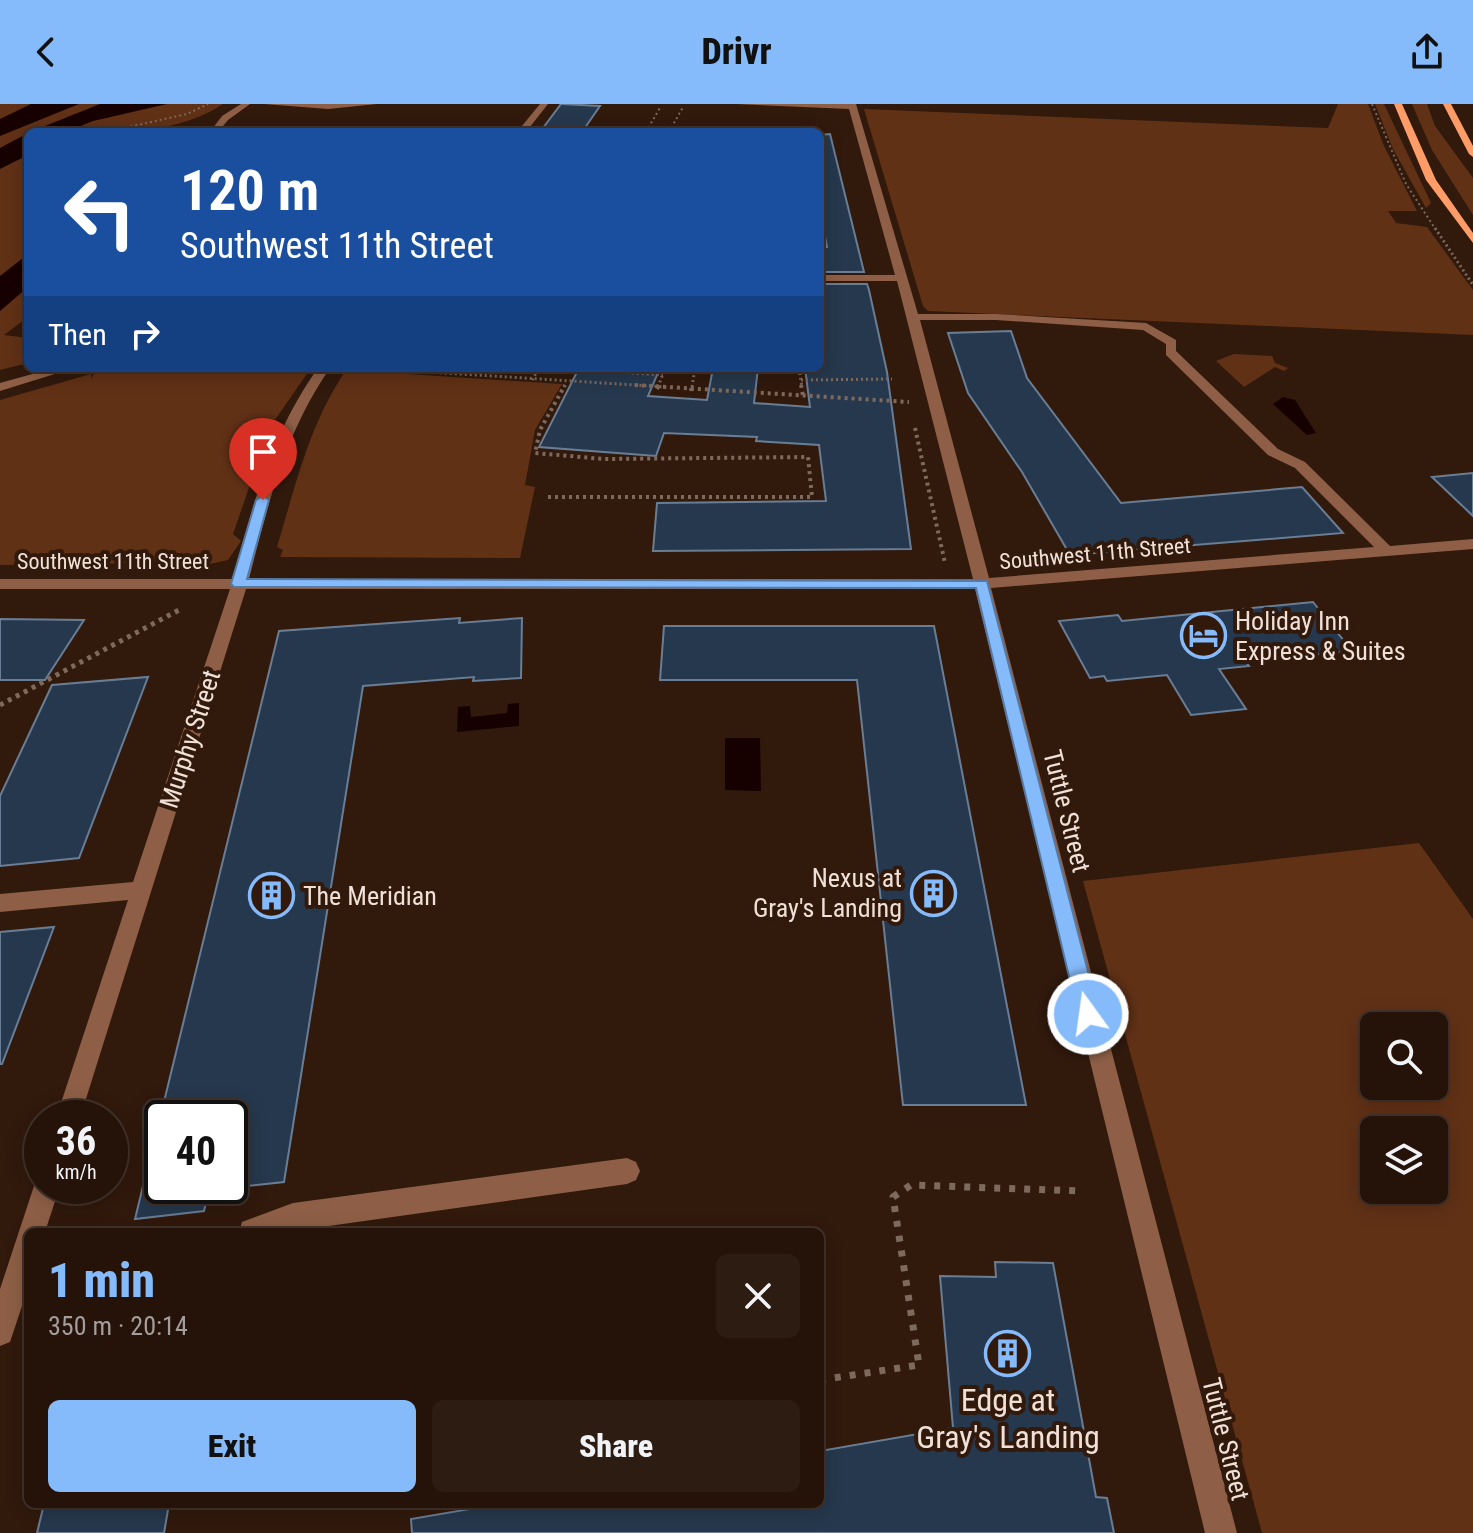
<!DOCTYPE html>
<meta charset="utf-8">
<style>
body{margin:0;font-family:"Roboto Condensed",sans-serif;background:#2d1c12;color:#f1f3f6;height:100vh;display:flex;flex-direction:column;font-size:30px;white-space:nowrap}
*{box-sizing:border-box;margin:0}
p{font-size:26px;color:#a39e9c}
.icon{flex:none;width:44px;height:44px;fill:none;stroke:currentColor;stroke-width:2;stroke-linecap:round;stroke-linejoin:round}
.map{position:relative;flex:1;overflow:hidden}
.side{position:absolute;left:24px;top:1124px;width:800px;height:280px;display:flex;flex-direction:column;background:#251309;border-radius:12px;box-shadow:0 4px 20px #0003,0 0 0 2px #42322a}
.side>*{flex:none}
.guide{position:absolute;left:24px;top:24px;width:800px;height:244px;border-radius:12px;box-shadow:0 4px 20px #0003,0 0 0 2px #42322a;background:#1a4fa0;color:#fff;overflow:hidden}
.controls{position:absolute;left:1360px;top:908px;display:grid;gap:16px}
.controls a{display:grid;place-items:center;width:88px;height:88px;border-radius:12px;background:#251309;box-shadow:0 4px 20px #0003,0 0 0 2px #42322a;font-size:40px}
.speed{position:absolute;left:24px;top:996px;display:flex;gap:16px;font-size:40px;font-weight:700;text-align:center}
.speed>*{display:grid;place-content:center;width:104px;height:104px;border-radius:50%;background:#251309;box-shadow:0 4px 20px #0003,0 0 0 2px #42322a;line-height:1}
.speed small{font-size:20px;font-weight:400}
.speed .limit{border:4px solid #111;border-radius:12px;background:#fff;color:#111}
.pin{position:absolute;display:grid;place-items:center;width:68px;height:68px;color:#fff;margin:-82px -34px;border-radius:50% 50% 50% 0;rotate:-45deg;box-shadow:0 0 8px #0007}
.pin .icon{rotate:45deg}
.me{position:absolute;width:88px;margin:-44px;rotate:346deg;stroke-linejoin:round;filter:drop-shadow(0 0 6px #0008)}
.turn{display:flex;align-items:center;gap:28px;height:168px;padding:0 24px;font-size:36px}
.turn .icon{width:104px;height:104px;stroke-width:2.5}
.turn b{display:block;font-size:56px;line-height:68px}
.then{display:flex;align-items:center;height:76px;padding:0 24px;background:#0003;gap:16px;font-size:30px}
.round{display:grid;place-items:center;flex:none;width:84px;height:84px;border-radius:12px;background:#2d1c12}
.overview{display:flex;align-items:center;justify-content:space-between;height:136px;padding:0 24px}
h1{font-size:48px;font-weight:800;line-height:60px;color:#85bbfb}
.cta{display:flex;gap:16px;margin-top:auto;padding:16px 24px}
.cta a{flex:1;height:92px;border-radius:12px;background:#85bbfb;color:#111;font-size:32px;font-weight:800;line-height:92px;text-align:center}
.cta a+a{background:#2d1c12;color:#f1f3f6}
header{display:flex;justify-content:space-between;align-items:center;height:104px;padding:0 24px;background:#85bbfb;color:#111;font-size:36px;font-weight:800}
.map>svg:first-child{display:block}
.green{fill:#613116;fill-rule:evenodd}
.water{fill:#170000}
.building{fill:#26384d;stroke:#697d95;stroke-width:2}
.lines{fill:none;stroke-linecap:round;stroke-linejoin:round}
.path-far4{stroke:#7e695d;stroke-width:2;stroke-dasharray:2 3;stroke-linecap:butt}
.path-far3{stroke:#7e695d;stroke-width:3;stroke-dasharray:2 3;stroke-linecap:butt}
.path-far2{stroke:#7e695d;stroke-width:4;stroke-dasharray:3 4;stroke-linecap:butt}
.path-far1{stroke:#7e695d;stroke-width:5;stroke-dasharray:4 5;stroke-linecap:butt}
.path{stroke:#7e695d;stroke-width:7;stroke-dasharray:6 9;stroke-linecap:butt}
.minor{fill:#8e5f46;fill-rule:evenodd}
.major{fill:#ff9c67;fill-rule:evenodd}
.route{fill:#85bbfb;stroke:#567aa3;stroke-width:2}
.labels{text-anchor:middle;stroke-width:8;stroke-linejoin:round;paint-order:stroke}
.far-street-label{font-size:22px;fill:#f1e0d7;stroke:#31190c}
.poi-label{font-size:26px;fill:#f1e0d7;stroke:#31190c;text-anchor:start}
.street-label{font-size:26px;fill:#f1e0d7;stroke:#31190c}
.near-poi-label{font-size:32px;fill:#f1e0d7;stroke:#31190c}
</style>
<header><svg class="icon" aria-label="back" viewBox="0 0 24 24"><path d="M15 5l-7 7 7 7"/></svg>Drivr<svg class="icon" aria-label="share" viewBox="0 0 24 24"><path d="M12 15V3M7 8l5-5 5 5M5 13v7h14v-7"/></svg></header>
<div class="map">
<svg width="1473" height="1429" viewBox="0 0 1473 1429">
<rect width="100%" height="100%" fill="#31190c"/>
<!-- green -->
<g class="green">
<path d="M 0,0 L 223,0 C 166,37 93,28 28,28 L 28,213 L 4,231 L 28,234 L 28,259 L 0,266 Z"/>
<path d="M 1338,0 L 1368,0 L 1384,42 L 1417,107 L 1388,107 L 1396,119 L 1427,123 L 1473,186 L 1473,231 L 928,207 L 923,202 L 864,5 L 1328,24 Z"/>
<path d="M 1375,0 L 1384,0 L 1431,99 L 1426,104 L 1393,45 Z"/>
<path d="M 1412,0 L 1427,0 L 1435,22 L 1473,74 L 1473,111 L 1432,46 Z"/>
<path d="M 1234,250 L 1272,252 L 1275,259 L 1288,264 L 1284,267 L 1275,263 L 1244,283 L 1216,257 Z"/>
<path d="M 104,264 L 311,264 L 270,323 L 233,430 L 241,437 L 228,456 L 188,465 L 175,466 L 151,459 L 0,461 L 0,296 L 91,270 L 91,275 L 95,268 Z"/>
<path d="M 346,266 L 562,280 L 535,326 L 525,381 L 535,383 L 520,454 L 280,453 L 283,446 L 277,443 C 296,380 309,321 346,266 Z"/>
<path d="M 1419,739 L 1473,815 L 1473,1429 L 1262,1429 L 1083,777 ZM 1374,922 L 1434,922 L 1434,982 L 1374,982 ZM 1374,1026 L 1434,1026 L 1434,1086 L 1374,1086 Z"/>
</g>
<!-- water -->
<g class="water">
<path d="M 31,0 L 79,0 L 0,32 L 0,15 Z"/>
<path d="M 100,0 L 167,0 L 93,17 L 66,28 L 30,28 Z"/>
<path d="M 28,29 L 28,51 L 0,65 L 0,44 Z"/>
<path d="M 28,150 L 28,183 L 0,207 L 0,172 Z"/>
<path d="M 1283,293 L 1295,296 L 1316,329 L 1307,331 L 1273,300 Z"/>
<path d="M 519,599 L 519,622 L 457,628 L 458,603 L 470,602 L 471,613 L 507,609 L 508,600 Z"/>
<path d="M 725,634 L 760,634 L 761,687 L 725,686 Z"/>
</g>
<!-- building -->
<g class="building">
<path d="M 561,0 L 562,0 L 600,2 L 582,28 L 540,28 Z"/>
<path d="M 830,30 L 864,168 L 820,168 L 820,143 L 827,143 L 820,106 L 820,31 Z"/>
<path d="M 820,180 L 867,180 L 869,186 L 887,268 L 911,445 L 653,447 L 657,399 L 826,397 L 819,341 L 756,337 L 757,333 L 664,329 L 656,352 L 539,343 L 579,264 L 660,264 L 648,292 L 707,296 L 713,264 L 758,264 L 754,299 L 810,303 L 805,264 L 820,264 Z"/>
<path d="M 1011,227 L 1027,274 L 1121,399 L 1302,383 L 1343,429 L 1070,451 L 1022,368 L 968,289 L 948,229 Z"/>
<path d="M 1473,369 L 1473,412 L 1432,373 Z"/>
<path d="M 1313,498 L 1352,547 L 1246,558 L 1249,562 L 1219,565 L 1246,605 L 1191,611 L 1167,571 L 1107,577 L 1104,572 L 1090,574 L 1059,517 L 1118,511 L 1122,517 Z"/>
<path d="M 460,514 L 459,519 L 522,514 L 521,574 L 473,577 L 474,573 L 363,582 L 284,1078 L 230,1084 L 230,1014 L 160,1014 L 279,527 Z"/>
<path d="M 0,515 L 84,516 L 45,576 L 0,576 Z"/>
<path d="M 664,522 L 934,522 L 1026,1001 L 903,1001 L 857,576 L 660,576 Z"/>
<path d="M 148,573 L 79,754 L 0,762 L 0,692 L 52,581 Z"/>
<path d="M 54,823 L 2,960 L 0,960 L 0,828 Z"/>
<path d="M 143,1082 L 210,1082 L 204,1107 L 135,1115 Z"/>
<path d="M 995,1158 L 1053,1159 L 1096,1393 L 1107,1394 L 1114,1429 L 412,1429 L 411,1415 L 499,1400 L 820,1400 L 820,1347 L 953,1324 L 940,1172 L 996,1173 Z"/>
<path d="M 44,1400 L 169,1400 L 164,1429 L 37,1429 Z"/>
</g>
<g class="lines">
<!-- path-far4 -->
<g class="path-far4">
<path d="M 1372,0 L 1406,80 L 1436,126"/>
<path d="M 106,28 L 187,10 L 208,0"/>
<path d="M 646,28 L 661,2"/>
<path d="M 669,28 L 683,3"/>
</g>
<!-- path-far3 -->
<g class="path-far3">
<path d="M 1435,124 L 1473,181"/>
<path d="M 365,264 L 667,283"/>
<path d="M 557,264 L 663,271"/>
<path d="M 799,264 L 802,283"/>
<path d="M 532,276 L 539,264"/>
<path d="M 801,276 L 892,275"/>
<path d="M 564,283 L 566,279"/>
<path d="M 658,283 L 665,264"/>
<path d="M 692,283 L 695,264"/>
</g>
<!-- path-far2 -->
<g class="path-far2">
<path d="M 635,281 L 909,298"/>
<path d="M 801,281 L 803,292"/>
<path d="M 657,285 L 659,281"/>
<path d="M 691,287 L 692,281"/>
<path d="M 915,324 L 945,459"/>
<path d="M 548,393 L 812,393 L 808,353 L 604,355 L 535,349 L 540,326 L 565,281"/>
</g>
<!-- path-far1 -->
<path class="path-far1" d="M 0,601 L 179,506"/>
<!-- path -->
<g class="path">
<path d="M 820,1276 L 919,1261 L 893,1093 L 911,1081 L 1080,1087"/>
<path d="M 452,1400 L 452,1408"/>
</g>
<!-- minor -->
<g class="minor">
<path d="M 241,0 L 250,0 L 228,16 L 218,28 L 210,28 L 222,12 Z"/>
<path d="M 264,0 L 377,0 L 328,5 Z"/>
<path d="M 540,0 L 548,0 L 526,28 L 517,28 Z"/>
<path d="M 736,0 L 856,0 L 918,210 L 996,210 L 1146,219 L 1176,236 L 1176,247 L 1278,345 L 1305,358 L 1390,442 L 1473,435 L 1473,445 L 991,484 L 1237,1429 L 1205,1429 L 975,485 L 246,485 L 80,1014 L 56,1014 L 128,796 L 0,808 L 0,790 L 133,778 L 230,485 L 0,485 L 0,475 L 233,475 C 253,400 272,328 318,264 L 330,264 C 285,329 268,400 249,475 L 973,475 L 897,177 L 820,177 L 820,171 L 895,171 L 849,5 ZM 920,216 L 996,216 L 1143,226 L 1166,240 L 1166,251 L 1268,351 L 1295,364 L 1374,443 L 989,474 Z"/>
<path d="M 54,264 L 74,264 L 0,287 L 0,279 Z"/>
<path d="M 627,1054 L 636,1058 L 640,1067 L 636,1076 L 627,1080 L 286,1128 L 239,1128 L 242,1118 L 293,1099 Z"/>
<path d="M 42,1071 L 42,1082 L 60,1082 L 45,1128 L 28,1128 L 28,1184 L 10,1238 L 0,1242 L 0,1185 L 34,1082 Z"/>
</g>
<!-- major -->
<g class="major">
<path d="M 1394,0 L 1402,0 L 1436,76 L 1473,129 L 1473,139 L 1426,76 Z"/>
<path d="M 1443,0 L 1451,0 L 1473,42 L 1473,53 L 1469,50 Z"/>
</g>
</g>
<!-- route -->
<path class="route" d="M 263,392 L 269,396 L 247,475 L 987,477 L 1099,910 L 1096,916 L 1081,916 L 1078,910 L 976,484 L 234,483 L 231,480 L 256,396 Z"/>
<!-- icons -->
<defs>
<symbol id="hotel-ring" viewBox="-11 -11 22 22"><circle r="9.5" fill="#31190c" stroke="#85bbfb" stroke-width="1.5"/><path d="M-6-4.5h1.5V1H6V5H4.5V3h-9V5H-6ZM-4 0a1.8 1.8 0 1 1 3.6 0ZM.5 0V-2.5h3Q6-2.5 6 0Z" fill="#85bbfb"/></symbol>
<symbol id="building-ring" viewBox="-11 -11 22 22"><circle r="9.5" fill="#31190c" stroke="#85bbfb" stroke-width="1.5"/><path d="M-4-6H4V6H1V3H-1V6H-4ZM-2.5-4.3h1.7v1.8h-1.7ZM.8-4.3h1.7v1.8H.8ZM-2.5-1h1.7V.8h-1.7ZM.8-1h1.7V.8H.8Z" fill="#85bbfb"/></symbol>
</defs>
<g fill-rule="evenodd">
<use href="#hotel-ring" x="1178" y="506" width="51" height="51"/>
<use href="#building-ring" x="908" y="764" width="51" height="51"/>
<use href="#building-ring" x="246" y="766" width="51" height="51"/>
<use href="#building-ring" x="982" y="1224" width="51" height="51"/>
</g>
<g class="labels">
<!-- far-street labels -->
<g class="far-street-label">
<text transform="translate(1095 449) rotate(-5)" y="8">Southwest 11th Street</text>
<text x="113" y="465">Southwest 11th Street</text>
</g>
<!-- poi labels -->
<g class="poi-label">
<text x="1235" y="526">Holiday Inn<tspan x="1235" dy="30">Express &amp; Suites</tspan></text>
<text x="902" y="783" text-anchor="end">Nexus at<tspan x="902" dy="30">Gray's Landing</tspan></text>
<text x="303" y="801">The Meridian</text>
</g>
<!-- street labels -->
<g class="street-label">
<text transform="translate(190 635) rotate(-72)" y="9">Murphy Street</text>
<text transform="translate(1067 707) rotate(76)" y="9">Tuttle Street</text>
<text transform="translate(1226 1335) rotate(76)" y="9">Tuttle Street</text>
</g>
<!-- near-poi labels -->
<g class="near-poi-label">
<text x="1008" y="1307">Edge at<tspan x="1008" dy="37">Gray's Landing</tspan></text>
</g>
</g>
</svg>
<div class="controls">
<a><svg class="icon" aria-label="search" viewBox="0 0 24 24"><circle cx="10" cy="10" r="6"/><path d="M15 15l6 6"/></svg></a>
<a><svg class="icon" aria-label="layers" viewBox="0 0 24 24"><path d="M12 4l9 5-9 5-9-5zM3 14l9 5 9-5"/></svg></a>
</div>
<div class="speed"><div>36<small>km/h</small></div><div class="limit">40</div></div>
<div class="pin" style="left:263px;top:396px;background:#d93025"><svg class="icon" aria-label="arrive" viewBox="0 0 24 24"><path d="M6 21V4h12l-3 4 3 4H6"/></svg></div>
<svg class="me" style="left:1088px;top:910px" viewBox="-20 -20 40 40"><circle r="17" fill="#85bbfb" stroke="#fff" stroke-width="3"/><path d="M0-11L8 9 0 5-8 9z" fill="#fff"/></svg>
<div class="guide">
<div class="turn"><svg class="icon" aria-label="left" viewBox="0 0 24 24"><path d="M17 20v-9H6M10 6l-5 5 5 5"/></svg><div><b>120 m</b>Southwest 11th Street</div></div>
<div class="then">Then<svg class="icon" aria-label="right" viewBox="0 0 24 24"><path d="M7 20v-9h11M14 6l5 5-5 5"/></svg></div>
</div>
<section class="side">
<div class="overview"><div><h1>1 min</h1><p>350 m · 20:14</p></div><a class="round"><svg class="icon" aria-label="close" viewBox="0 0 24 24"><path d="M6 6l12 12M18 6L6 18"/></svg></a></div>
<div class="cta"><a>Exit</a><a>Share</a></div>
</section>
</div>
